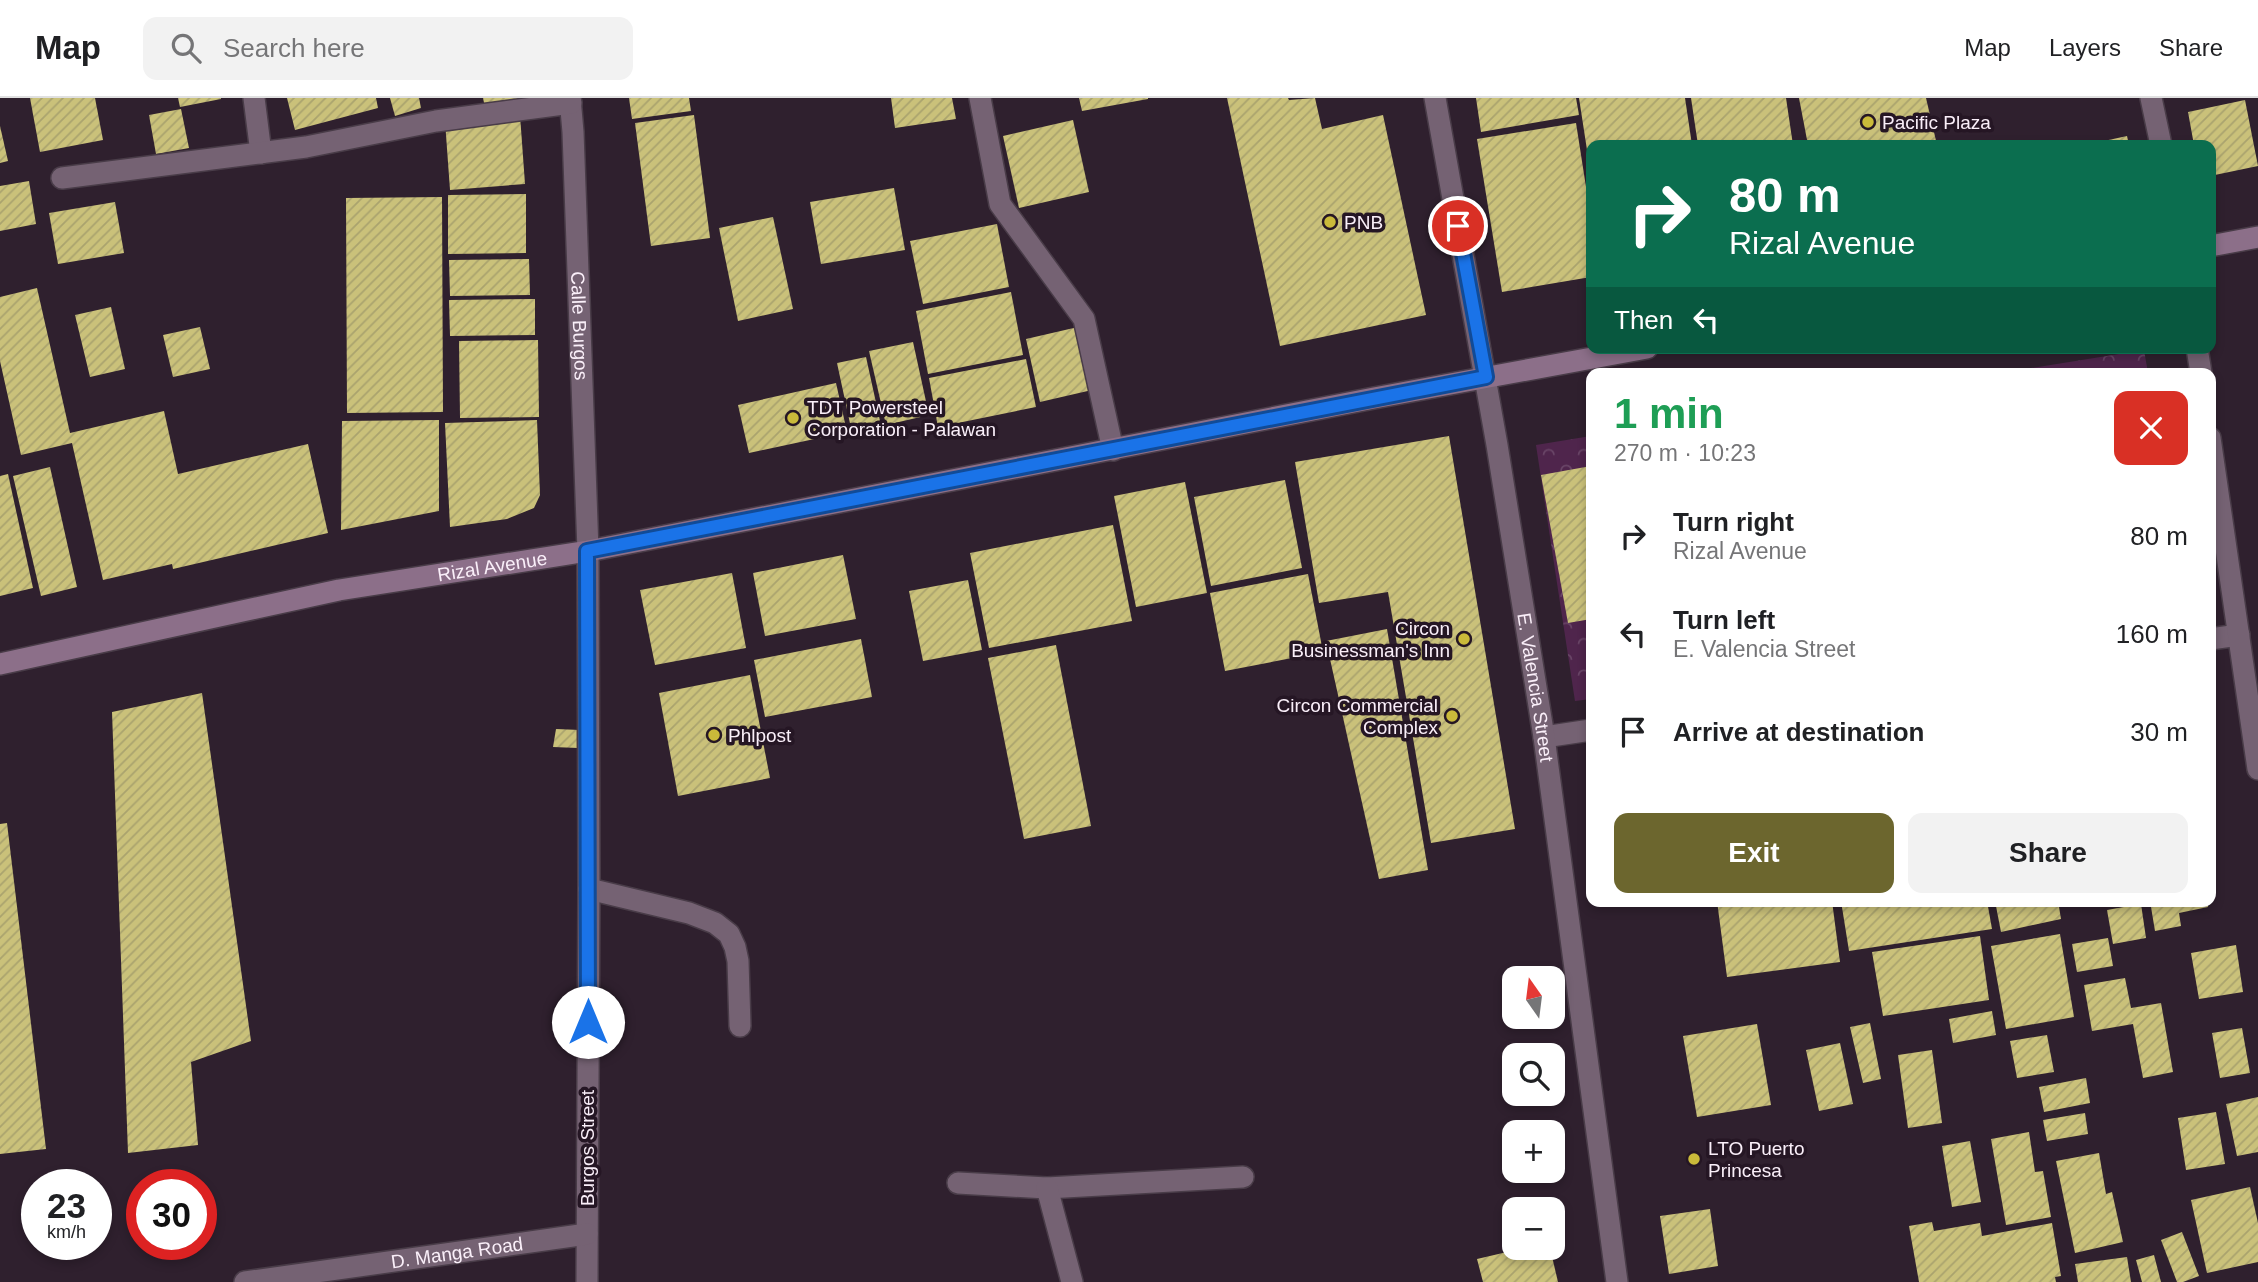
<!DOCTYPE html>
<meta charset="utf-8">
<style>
body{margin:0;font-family:Arial,sans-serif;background:#f2f2f2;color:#202124;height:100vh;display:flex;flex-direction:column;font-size:26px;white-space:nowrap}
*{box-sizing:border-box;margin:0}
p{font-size:23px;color:#757577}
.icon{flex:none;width:38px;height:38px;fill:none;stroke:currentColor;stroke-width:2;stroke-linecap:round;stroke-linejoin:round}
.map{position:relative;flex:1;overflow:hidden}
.panel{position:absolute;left:1586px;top:270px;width:630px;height:539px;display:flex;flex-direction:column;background:#fff;border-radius:14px;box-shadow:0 4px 10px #0003}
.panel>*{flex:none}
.top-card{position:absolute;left:1586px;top:42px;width:630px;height:214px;border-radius:14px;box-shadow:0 4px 10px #0003;background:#0b6e4f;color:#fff;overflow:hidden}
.needle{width:46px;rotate:346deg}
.buttons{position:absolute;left:1502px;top:868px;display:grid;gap:14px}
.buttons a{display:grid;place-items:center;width:63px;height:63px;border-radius:14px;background:#fff;box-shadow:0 4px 10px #0003;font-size:35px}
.speed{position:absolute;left:21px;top:1071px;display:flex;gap:14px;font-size:35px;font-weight:700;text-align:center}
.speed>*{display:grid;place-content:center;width:91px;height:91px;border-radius:50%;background:#fff;box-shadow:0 4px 10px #0003;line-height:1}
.speed small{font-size:18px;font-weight:400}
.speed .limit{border:10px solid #d22;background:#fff;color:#111}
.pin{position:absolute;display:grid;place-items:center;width:60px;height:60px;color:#fff;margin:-30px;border:4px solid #fff;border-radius:50%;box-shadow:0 2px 7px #0007}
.me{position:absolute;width:77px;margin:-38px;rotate:0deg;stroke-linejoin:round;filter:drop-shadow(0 0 5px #0008)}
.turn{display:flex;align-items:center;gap:24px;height:147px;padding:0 28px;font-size:32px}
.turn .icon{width:91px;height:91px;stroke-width:2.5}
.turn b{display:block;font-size:49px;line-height:60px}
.then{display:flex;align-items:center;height:66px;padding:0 28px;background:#0003;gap:14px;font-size:26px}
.round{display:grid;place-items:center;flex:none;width:74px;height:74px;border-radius:14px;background:#f2f2f2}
.head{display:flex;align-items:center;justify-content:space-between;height:119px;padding:0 28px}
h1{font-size:42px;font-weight:600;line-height:52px;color:#1e9e55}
.action{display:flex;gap:14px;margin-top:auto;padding:14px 28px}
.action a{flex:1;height:80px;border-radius:14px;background:#6c662e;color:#fff;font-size:28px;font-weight:600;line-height:80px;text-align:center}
.action a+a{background:#f2f2f2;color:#202124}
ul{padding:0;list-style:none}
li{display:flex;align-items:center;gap:21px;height:98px;padding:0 28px}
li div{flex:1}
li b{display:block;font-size:26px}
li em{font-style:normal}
header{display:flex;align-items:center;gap:42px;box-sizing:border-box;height:98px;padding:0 35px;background:#fff;border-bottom:2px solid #e0e0e0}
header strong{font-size:33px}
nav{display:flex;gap:38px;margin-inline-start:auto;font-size:24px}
.search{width:490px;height:63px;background:#f2f2f2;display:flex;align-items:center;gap:18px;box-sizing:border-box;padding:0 24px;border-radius:14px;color:#757577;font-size:26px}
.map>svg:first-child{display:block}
.forest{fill:url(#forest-crowns)}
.building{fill:url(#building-hatch)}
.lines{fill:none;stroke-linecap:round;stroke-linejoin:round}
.lane-casing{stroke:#493c48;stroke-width:24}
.street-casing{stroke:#493c48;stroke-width:24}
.secondary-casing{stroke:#493c48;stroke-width:24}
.lane{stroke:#756273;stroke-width:21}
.street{stroke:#756273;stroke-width:21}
.secondary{stroke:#8c6f89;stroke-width:21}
.route-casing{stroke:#114b97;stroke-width:18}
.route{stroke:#1a73e8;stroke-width:12}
.poi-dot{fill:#caba3a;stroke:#251624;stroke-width:2.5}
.labels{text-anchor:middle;stroke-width:7;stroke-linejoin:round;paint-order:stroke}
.poi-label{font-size:19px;fill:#faeff9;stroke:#251624;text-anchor:start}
.street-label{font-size:19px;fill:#faeff9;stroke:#251624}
</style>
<header>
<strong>Map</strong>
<div class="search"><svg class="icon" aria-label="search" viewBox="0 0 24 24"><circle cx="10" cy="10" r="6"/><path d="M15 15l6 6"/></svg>Search here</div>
<nav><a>Map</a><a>Layers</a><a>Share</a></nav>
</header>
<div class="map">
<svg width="2258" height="1184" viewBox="0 0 2258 1184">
<defs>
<pattern id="forest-crowns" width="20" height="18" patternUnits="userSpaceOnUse" patternTransform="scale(1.75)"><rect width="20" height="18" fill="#4f254c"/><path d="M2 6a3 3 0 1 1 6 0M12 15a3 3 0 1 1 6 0" fill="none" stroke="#694567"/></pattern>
<pattern id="building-hatch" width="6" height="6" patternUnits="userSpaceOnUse" patternTransform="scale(1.75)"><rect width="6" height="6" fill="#cac17a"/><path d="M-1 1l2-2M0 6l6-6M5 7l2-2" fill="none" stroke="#aaa36e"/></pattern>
</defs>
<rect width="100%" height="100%" fill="#2f202e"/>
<!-- forest -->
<g class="forest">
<path d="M 2144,252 L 2148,275 L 2000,275 Z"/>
<path d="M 1591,338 L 1591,601 L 1575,603 L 1536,347 Z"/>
</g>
<!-- building -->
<g class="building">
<path d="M 30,0 L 95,0 L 103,42 L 40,54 Z"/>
<path d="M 178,0 L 221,0 L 221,1 L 180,9 Z"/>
<path d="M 287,0 L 376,0 L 378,10 L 295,32 Z"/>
<path d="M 390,0 L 419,0 L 421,10 L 395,18 Z"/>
<path d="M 483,0 L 528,0 L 529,3 L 486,14 Z"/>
<path d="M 629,0 L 689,0 L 691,13 L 632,21 Z"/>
<path d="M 891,0 L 952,0 L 956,21 L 895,30 Z"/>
<path d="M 1079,0 L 1148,0 L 1148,1 L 1082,13 Z"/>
<path d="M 1227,0 L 1288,0 L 1289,2 L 1315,0 L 1322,31 L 1383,17 L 1426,217 L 1280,248 Z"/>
<path d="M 1476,0 L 1576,0 L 1579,17 L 1481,34 Z"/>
<path d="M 1579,0 L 1685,0 L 1692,47 L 1591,47 L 1589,65 Z"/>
<path d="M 1691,0 L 1786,0 L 1793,47 L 1698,47 Z"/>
<path d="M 1799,0 L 1926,0 L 1937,47 L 1808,47 Z"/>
<path d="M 2245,2 L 2258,68 L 2210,78 L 2210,47 L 2194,47 L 2188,14 Z"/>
<path d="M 181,11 L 189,50 L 156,56 L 149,17 Z"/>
<path d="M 520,17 L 525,86 L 450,92 L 445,23 Z"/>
<path d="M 694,17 L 710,140 L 651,148 L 635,25 Z"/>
<path d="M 1073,22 L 1089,94 L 1019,110 L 1003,38 Z"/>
<path d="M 1576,25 L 1591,121 L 1591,179 L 1502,194 L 1477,41 Z"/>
<path d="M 0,28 L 8,63 L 0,65 Z"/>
<path d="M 2127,38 L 2129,47 L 2090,47 L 2090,46 Z"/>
<path d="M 29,83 L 36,126 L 0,133 L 0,88 Z"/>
<path d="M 894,90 L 905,152 L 821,166 L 810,104 Z"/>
<path d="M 526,96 L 526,155 L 448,156 L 448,97 Z"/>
<path d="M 442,99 L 443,314 L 347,315 L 346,100 Z"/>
<path d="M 115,104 L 124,155 L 58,166 L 49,115 Z"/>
<path d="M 773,119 L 793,211 L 738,223 L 719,130 Z"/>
<path d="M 997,126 L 1009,189 L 923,206 L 910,143 Z"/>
<path d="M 529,161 L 530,197 L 450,198 L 449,162 Z"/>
<path d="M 37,190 L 70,335 L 164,313 L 178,376 L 308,346 L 328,435 L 173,471 L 172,466 L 103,482 L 72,345 L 21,357 L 0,263 L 0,199 Z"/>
<path d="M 1011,194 L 1023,257 L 928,276 L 916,213 Z"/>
<path d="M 535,201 L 535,237 L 450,238 L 449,202 Z"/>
<path d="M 111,209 L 125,271 L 90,279 L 75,217 Z"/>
<path d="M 200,229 L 210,271 L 173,279 L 163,237 Z"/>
<path d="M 1078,229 L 1092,292 L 1040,304 L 1026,241 Z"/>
<path d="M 538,242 L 539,319 L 460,320 L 459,243 Z"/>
<path d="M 913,244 L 929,317 L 886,327 L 869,253 Z"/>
<path d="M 866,259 L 880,323 L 851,330 L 837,265 Z"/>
<path d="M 1026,261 L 1036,309 L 938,329 L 929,280 Z"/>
<path d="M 836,285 L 847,334 L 749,355 L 738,307 Z"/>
<path d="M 439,322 L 439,413 L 341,432 L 342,323 Z"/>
<path d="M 537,322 L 540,397 L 534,410 L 507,421 L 450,429 L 445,325 Z"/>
<path d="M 1449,338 L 1515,731 L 1431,745 L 1388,494 L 1319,505 L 1295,364 Z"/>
<path d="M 1591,368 L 1591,521 L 1568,525 L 1541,377 Z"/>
<path d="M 50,369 L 77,489 L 41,498 L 13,378 Z"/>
<path d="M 8,376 L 33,490 L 0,498 L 0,378 Z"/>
<path d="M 1285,382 L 1302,470 L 1211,488 L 1194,399 Z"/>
<path d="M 1185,384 L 1207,495 L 1136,509 L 1114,398 Z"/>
<path d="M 1113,427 L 1132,523 L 989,550 L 970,455 Z"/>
<path d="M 843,457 L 856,521 L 765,538 L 753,475 Z"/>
<path d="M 732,475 L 746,550 L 655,567 L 640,492 Z"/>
<path d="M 1308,476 L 1323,554 L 1225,573 L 1210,495 Z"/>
<path d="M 968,482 L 982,552 L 923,563 L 909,493 Z"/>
<path d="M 1387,531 L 1428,772 L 1379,781 L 1326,543 Z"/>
<path d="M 861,541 L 872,599 L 765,619 L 754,562 Z"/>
<path d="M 1056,547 L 1091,728 L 1024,741 L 988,560 Z"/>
<path d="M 750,577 L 770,680 L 678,698 L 659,595 Z"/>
<path d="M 202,595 L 251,943 L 191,964 L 198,1047 L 128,1055 L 112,614 Z"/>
<path d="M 556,631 L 580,632 L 578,650 L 553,649 Z"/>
<path d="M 7,725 L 46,1051 L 0,1056 L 0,726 Z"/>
<path d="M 1717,803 L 1832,803 L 1840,864 L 1727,879 Z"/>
<path d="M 1841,803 L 1987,803 L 1992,831 L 1849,853 Z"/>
<path d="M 1995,803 L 2058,803 L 2061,821 L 2001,834 Z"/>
<path d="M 2150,803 L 2207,803 L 2208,809 L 2179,815 L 2181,828 L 2155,833 Z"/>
<path d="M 2141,806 L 2146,840 L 2113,846 L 2107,812 Z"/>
<path d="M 2060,836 L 2074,919 L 2006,931 L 1991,848 Z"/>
<path d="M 1980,838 L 1989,902 L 1883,918 L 1872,854 Z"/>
<path d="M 2108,840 L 2113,868 L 2077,874 L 2072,846 Z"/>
<path d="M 2236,847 L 2243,894 L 2199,901 L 2191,855 Z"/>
<path d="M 2125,880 L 2131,910 L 2161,905 L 2173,974 L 2143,980 L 2133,926 L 2092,933 L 2084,887 Z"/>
<path d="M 1992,913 L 1996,937 L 1953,945 L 1949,921 Z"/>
<path d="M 1870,925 L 1881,981 L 1863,985 L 1850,929 Z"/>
<path d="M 1757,926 L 1771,1007 L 1697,1019 L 1683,938 Z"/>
<path d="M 2242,930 L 2250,975 L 2220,980 L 2212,935 Z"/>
<path d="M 2047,937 L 2054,974 L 2017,980 L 2010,943 Z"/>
<path d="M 1840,945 L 1853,1006 L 1819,1013 L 1806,952 Z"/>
<path d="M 1932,952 L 1942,1025 L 1908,1030 L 1898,957 Z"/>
<path d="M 2086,980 L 2090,1005 L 2044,1014 L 2039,989 Z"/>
<path d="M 2258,999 L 2258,1054 L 2237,1058 L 2226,1006 Z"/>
<path d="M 2216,1014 L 2225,1066 L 2186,1072 L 2178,1020 Z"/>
<path d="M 2085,1015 L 2088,1036 L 2047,1043 L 2043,1022 Z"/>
<path d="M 2029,1034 L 2035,1074 L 2043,1073 L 2051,1119 L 2006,1127 L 1991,1041 Z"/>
<path d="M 1970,1043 L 1981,1104 L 1952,1109 L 1942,1048 Z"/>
<path d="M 2099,1055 L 2106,1096 L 2112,1094 L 2123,1144 L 2075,1155 L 2056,1063 Z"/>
<path d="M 2250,1089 L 2258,1125 L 2258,1164 L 2207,1175 L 2191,1102 Z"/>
<path d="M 1710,1111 L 1718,1168 L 1669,1176 L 1660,1118 Z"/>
<path d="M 1932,1124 L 1934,1133 L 1980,1125 L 1982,1138 L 2052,1125 L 2061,1178 L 2055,1179 L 2056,1184 L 1919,1184 L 1909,1128 Z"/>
<path d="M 2182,1134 L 2199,1178 L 2183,1184 L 2177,1184 L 2161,1142 Z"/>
<path d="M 1524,1150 L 1550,1150 L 1558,1184 L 1483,1184 L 1477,1161 Z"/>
<path d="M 2154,1157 L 2161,1184 L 2142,1184 L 2136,1162 Z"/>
<path d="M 2127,1159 L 2131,1184 L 2078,1184 L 2075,1166 Z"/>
</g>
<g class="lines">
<defs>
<g id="lane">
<path d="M 980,0 L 1000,106 L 1084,221 L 1113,352"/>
<path d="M 2210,541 L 2239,537"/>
<path d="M 1544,639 L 1591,632"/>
<path d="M 589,791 L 689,815 L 715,825 L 729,836 L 735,849 L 738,863 L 740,928"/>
</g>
<g id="street">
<path d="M 254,0 L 261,55"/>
<path id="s1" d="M 570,0 L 573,34 L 588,453 L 589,791 L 587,1184"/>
<path id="s2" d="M 1435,0 L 1497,347 L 1544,639 L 1617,1184"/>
<path d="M 2151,0 L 2161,47"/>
<path d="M 62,80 L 306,49 L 436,23 L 571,5"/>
<path d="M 2197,250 L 2201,275"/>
<path d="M 2210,340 L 2258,671"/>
<path d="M 958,1085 L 1047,1090 L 1243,1079"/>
<path d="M 1047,1090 L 1072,1184"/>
<path id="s3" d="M 245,1184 L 587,1136"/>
</g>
<g id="secondary">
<path d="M 2210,148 L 2258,139"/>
<path id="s4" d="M 0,566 L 339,492 L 588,453 L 1374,300 L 1647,250"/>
</g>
</defs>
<!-- lane casing -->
<use href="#lane" class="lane-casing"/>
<!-- street casing -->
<use href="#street" class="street-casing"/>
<!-- secondary casing -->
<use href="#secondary" class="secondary-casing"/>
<!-- lane -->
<use href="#lane" class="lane"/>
<!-- street -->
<use href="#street" class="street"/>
<!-- secondary -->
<use href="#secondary" class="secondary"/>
</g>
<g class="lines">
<defs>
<path id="route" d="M 588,924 L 587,453 L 1486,279 L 1458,128"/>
</defs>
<!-- route casing -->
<use href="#route" class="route-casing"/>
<!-- route -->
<use href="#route" class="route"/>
</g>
<!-- markers -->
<g class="poi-dot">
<circle cx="1868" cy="24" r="7"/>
<circle cx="1330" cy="124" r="7"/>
<circle cx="793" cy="320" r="7"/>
<circle cx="1464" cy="541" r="7"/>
<circle cx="1452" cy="618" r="7"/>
<circle cx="714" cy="637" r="7"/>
<circle cx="1694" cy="1061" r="7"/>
</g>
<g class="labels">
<!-- poi labels -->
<g class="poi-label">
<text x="1882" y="31">Pacific Plaza</text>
<text x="1344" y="131">PNB</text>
<text x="807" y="316">TDT Powersteel<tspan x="807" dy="22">Corporation - Palawan</tspan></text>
<text x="1450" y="537" text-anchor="end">Circon<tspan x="1450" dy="22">Businessman's Inn</tspan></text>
<text x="1438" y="614" text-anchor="end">Circon Commercial<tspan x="1438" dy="22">Complex</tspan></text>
<text x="728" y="644">Phlpost</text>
<text x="1708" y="1057">LTO Puerto<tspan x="1708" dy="22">Princesa</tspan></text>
</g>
<!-- street labels -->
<g class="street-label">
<text dy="7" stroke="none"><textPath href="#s1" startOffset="228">Calle Burgos</textPath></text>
<text dy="7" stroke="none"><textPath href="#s4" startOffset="502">Rizal Avenue</textPath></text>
<text dy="7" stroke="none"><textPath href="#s2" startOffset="598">E. Valencia Street</textPath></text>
<text transform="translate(587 1050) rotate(-90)" y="7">Burgos Street</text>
<text dy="7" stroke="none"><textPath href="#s3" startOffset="214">D. Manga Road</textPath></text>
</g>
</g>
</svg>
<div class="buttons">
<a><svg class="needle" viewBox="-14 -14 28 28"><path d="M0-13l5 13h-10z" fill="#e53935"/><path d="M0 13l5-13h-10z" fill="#757577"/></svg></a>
<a><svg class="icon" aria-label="search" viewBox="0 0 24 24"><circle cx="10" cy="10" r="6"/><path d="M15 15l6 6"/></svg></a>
<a>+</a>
<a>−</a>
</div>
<div class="speed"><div>23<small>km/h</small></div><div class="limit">30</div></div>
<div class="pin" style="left:1458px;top:128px;background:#d93025"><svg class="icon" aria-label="arrive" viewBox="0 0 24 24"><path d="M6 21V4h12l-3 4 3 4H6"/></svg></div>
<svg class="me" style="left:588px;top:924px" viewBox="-20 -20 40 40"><circle r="19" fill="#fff"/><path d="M0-13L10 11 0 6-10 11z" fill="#1a73e8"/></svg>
<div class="top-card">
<div class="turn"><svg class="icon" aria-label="right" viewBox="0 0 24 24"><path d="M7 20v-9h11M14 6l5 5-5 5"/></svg><div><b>80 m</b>Rizal Avenue</div></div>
<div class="then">Then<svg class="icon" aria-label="left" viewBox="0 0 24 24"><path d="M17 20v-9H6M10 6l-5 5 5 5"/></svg></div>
</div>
<section class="panel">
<div class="head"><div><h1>1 min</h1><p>270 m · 10:23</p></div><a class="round" style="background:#d93025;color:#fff"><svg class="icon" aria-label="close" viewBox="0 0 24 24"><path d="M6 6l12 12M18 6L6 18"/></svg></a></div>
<ul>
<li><svg class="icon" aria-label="right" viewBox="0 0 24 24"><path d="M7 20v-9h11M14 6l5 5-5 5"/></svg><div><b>Turn right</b><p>Rizal Avenue</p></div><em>80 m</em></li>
<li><svg class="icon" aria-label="left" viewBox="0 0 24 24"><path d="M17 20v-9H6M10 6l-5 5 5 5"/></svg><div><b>Turn left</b><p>E. Valencia Street</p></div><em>160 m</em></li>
<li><svg class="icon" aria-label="arrive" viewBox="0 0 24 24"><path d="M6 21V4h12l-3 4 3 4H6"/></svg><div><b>Arrive at destination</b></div><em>30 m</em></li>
</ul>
<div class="action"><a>Exit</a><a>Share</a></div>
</section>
</div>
